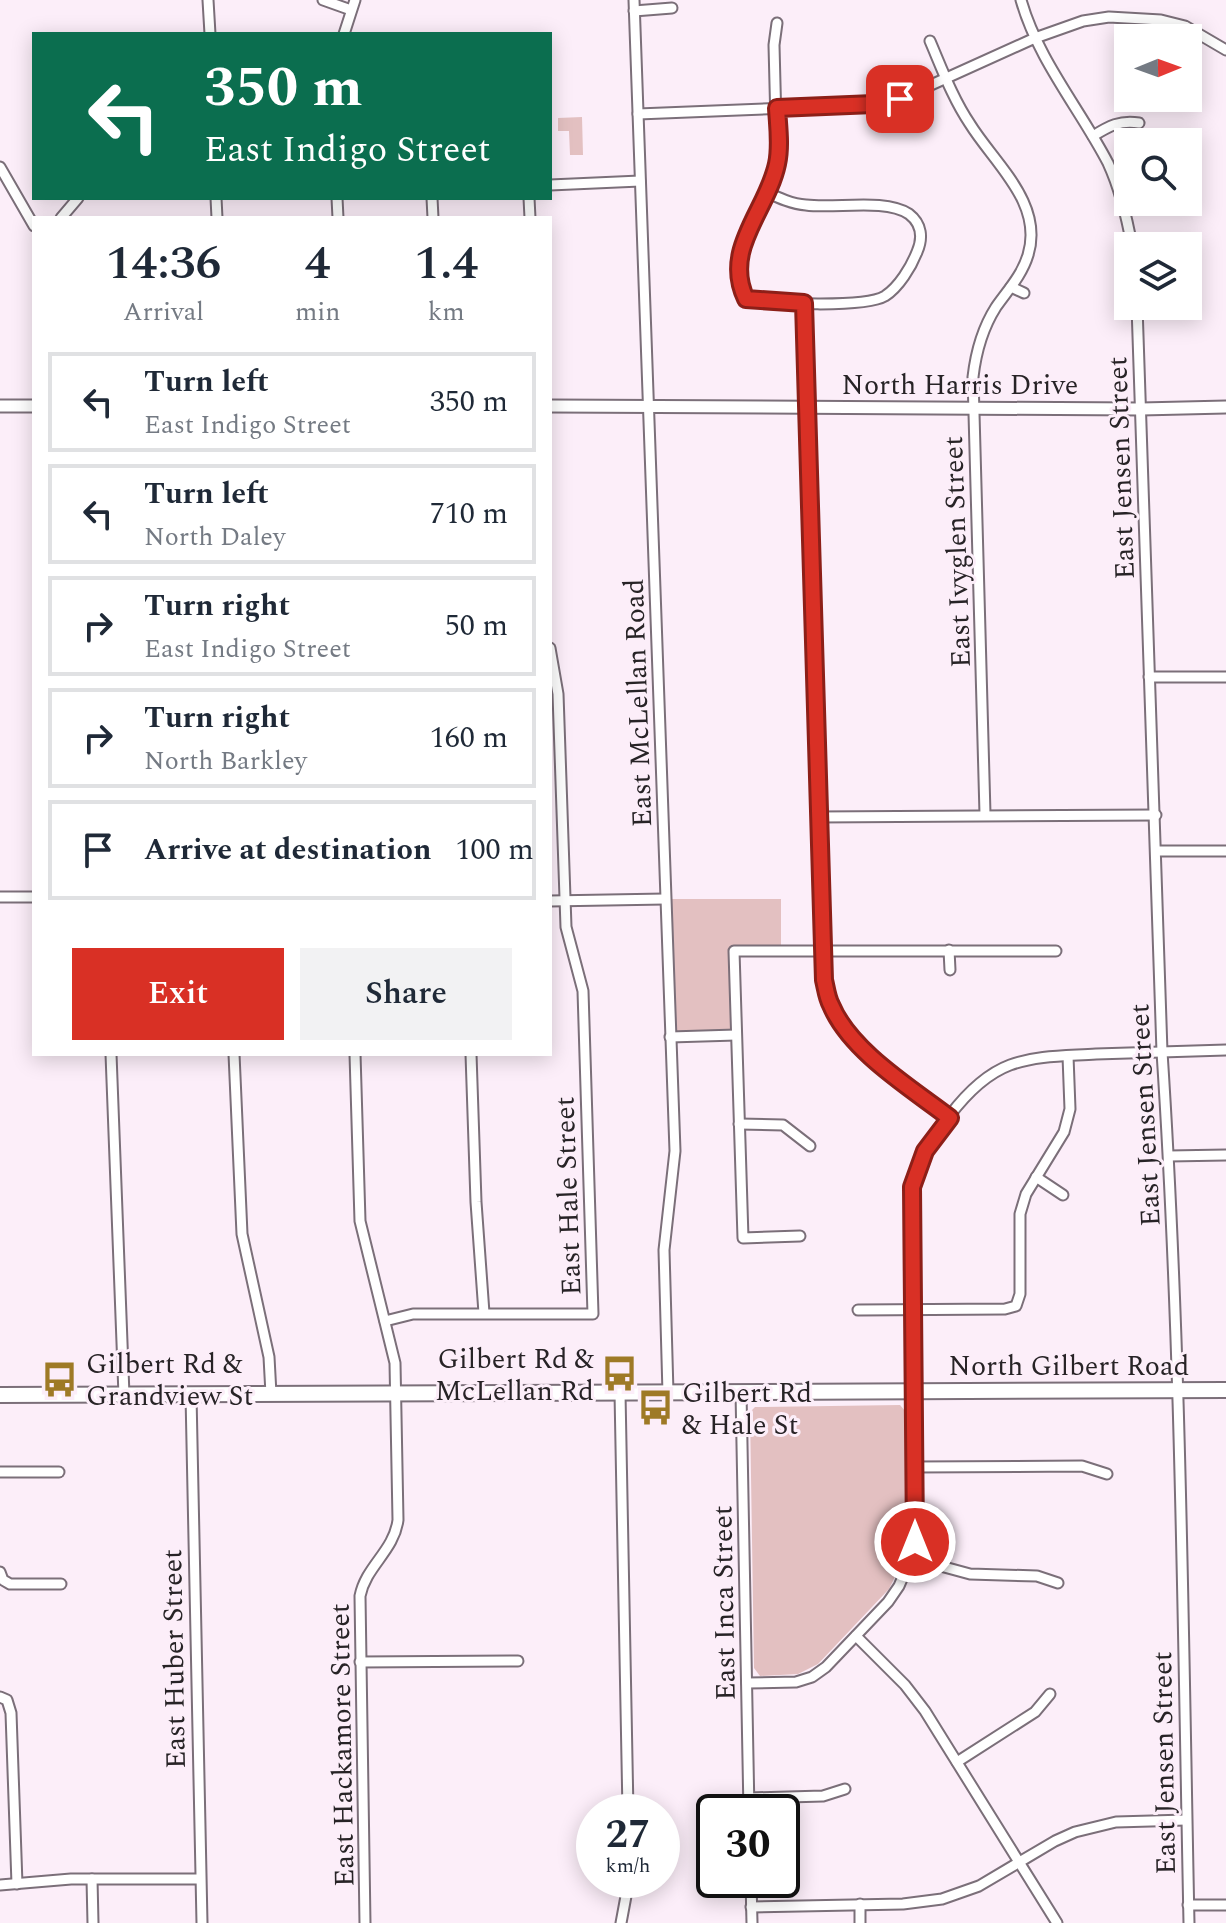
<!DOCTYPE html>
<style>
body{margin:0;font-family:Spectral,serif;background:#f2f2f3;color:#1f2937;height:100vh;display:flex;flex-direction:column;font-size:30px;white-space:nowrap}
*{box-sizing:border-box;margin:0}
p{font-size:26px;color:#747a83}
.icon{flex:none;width:44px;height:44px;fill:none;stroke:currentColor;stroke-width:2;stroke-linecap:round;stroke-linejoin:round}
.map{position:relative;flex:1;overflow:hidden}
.side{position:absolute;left:32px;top:216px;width:520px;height:840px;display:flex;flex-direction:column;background:#fff;border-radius:0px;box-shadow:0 4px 20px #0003}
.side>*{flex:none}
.hud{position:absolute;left:32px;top:32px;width:520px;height:168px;border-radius:0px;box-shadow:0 4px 20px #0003;background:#0b6e4f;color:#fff;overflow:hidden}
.needle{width:52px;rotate:89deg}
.tools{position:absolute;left:1114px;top:24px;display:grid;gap:16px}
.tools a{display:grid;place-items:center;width:88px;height:88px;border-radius:0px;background:#fff;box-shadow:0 4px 20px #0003;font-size:40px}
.speed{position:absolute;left:576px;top:1794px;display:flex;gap:16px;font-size:40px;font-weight:700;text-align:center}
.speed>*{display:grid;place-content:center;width:104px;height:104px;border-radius:50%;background:#fff;box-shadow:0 4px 20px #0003;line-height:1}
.speed small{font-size:20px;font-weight:400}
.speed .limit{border:4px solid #111;border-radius:12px;background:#fff;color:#111}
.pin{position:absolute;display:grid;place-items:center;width:68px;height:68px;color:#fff;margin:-34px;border-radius:16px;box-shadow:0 4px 12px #0006}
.me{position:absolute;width:88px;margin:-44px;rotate:0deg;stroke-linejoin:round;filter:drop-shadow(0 0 6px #0008)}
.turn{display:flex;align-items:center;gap:28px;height:168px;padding:0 40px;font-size:36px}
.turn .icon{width:104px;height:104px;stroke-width:2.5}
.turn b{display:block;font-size:56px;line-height:68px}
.eta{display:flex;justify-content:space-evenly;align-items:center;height:136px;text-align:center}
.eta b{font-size:48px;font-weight:600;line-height:56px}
.cta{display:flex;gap:16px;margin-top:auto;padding:16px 40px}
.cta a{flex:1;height:92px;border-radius:0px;background:#d93025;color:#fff;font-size:32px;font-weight:600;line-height:92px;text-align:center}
.cta a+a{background:#f2f2f3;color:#1f2937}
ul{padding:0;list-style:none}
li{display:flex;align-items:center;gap:24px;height:100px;margin:0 16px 12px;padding:0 24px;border:4px solid #e0e1e3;border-radius:0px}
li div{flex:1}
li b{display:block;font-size:30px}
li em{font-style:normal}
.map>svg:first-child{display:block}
.green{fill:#e3c0c1}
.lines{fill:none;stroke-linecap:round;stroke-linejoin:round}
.minor-casing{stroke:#7b6f79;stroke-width:13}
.tertiary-casing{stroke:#7b6f79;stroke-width:15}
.primary-casing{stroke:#7b6f79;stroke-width:18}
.minor{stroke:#fff;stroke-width:9}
.tertiary{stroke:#fff;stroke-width:11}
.primary{stroke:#fff;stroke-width:14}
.route-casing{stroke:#8d1f18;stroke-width:20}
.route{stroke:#d93025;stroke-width:14}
.labels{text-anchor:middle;stroke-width:6;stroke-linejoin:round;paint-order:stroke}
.street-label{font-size:28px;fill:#272326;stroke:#fceef9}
.poi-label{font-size:28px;fill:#272326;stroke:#fceef9;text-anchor:start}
</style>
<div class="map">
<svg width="1226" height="1923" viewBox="0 0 1226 1923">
<rect width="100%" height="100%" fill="#fceef9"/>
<!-- green -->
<g class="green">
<path d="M 582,117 L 583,155 L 570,155 L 569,131 L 558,131 L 558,118 Z"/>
<path d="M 665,899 L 781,899 L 781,951 L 734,952 L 736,1035 L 670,1037 Z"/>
<path d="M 900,1405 L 906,1412 C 906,1470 918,1536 889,1589 L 818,1664 L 798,1674 L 760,1676 L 754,1668 L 750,1412 L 755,1407 Z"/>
</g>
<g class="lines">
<defs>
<g id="minor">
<path d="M 208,0 L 210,34"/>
<path d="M 323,0 L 351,10"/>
<path d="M 634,0 L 675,1151 L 664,1250 L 668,1393"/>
<path d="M 1021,0 C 1038,60 1080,109 1108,163 C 1120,189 1127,218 1132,246"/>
<path d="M 634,11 L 672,8"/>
<path d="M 344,34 L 355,0"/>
<path d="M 930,41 C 942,69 953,99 970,124 C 994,163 1044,203 1028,255 C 1022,275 1008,290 996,307 C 982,329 976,351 973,377 L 985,814"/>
<path d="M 638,114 L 839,106 L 900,99 L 1035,38 L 1083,21 L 1109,17 L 1161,20 L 1185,26 L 1226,50"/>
<path d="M 1093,136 C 1109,126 1120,120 1139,123"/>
<path d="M 0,167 L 34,226"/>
<path d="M 550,185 L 640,181"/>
<path d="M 766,192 C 779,198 792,204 806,205 C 835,209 885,198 909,214 C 922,224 923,238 917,252 C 911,267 899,287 885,296 C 865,308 771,304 746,299 C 723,251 764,208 777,163 L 774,45 L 777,23"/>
<path d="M 216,198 L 217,218"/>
<path d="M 337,198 L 338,218"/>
<path d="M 432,198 L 433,218"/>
<path d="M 529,198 L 530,218"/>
<path d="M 61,218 L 78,198"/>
<path d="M 1011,287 L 1024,293"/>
<path d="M 804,303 L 824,980 C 826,988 827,998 831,1005 C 850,1051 911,1088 950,1118"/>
<path d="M 1137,306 L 1162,1052 C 1181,1341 1183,1633 1189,1923"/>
<path d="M 1149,677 L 1226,677"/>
<path d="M 818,817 L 1156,815"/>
<path d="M 1157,851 L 1226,851"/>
<path d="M 0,897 L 34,897"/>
<path d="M 550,901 L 665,899"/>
<path d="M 949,950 L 950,970"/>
<path d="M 670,1037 L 736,1035"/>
<path d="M 111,1054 L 124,1395"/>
<path d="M 234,1054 L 242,1234 L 269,1357 L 271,1394"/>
<path d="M 355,1054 L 360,1221 L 395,1363 L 398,1520 C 394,1551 366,1566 360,1596 L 365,1923"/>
<path d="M 471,1054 L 476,1202 L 484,1313"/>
<path d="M 739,1124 L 783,1125 L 810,1146"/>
<path d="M 1169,1156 L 1226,1155"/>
<path d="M 1036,1177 L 1063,1195"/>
<path d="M 800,1236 L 743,1238 L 734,951 L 1056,951"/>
<path d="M 858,1310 L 1005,1309 L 1016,1306 L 1020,1294 L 1020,1214 L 1026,1194 L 1064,1132 L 1070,1109 L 1068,1056"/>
<path d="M 385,1321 L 413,1314 L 593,1314 L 583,991 L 566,927 L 558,694 L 550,648"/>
<path d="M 741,1392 L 749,1812"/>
<path d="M 620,1393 L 628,1812"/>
<path d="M 191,1395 L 202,1923"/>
<path d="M 915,1467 L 1082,1466 L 1107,1474"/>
<path d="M 0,1472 L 59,1472"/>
<path d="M 911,1558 L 970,1574 L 1037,1576 L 1058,1583"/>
<path d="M 0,1572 L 3,1580 L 10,1584 L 61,1584"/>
<path d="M 856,1636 L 905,1685 L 925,1711 L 1057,1923"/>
<path d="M 360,1662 L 518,1661"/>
<path d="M 747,1683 L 796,1682 L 812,1677 L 826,1667 L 888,1602 L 899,1586 L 911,1558 L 915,1533 L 912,1187 C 924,1144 967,1081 1010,1065 C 1037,1055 1068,1056 1096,1054 C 1139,1053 1183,1051 1226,1050"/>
<path d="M 0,1697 L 7,1700 L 11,1713 L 17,1884"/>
<path d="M 957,1762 L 1035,1712 L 1050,1694"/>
<path d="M 749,1798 L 823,1796 L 845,1789"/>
<path d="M 92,1879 L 93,1923"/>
<path d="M 751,1880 L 752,1923"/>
<path d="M 0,1885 L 71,1879 L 200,1879"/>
<path d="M 860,1904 L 860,1923"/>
<path d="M 1188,1905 L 1226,1905"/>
<path d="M 751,1907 L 903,1904 L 942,1899 L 979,1886 L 1055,1841 L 1075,1832 L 1116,1822 L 1186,1820"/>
<path d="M 621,1923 L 629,1880"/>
</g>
<g id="tertiary">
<path d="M 0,406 L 34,406"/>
<path d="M 550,406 L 1141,409 L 1226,407"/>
</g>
<path id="primary" d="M 0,1395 L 1226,1390"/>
</defs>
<!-- minor casing -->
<use href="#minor" class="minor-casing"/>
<!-- tertiary casing -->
<use href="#tertiary" class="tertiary-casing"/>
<!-- primary casing -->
<use href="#primary" class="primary-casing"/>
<!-- minor -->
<use href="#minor" class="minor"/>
<!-- tertiary -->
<use href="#tertiary" class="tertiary"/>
<!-- primary -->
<use href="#primary" class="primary"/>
</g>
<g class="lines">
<defs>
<path id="route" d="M 900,99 L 874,104 L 777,108 C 778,126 781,146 777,164 C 767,211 722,249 746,299 L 804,303 L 824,980 C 826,988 827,998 831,1005 C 850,1051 911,1088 950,1118 L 925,1151 L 912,1187 L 915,1542"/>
</defs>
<!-- route casing -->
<use href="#route" class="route-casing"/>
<!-- route -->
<use href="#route" class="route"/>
</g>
<!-- icons -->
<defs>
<symbol id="bus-bare" viewBox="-9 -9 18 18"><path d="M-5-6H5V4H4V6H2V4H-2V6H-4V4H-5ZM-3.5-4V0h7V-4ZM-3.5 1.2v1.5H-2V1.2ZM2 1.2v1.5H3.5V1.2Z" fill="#9e7a26" stroke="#fceef9" stroke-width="2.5" paint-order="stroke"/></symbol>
</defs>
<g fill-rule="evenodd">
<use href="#bus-bare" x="594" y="1348" width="51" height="51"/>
<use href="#bus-bare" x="34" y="1354" width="51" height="51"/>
<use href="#bus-bare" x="630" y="1382" width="51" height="51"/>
</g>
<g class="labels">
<!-- street labels -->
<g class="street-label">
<text x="960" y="394">North Harris Drive</text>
<text transform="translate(1120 468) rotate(-92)" y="10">East Jensen Street</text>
<text transform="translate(956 552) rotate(-92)" y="10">East Ivyglen Street</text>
<text transform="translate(637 703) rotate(-92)" y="10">East McLellan Road</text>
<text transform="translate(1144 1115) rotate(-93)" y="10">East Jensen Street</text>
<text transform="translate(567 1196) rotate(-92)" y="10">East Hale Street</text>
<text x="1069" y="1375">North Gilbert Road</text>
<text transform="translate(723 1603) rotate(-91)" y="10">East Inca Street</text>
<text transform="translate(173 1659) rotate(-91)" y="10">East Huber Street</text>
<text transform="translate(341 1745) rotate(-91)" y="10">East Hackamore Street</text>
<text transform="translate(1163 1763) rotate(-91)" y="10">East Jensen Street</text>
</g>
<!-- poi labels -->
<g class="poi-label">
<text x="594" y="1368" text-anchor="end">Gilbert Rd &amp;<tspan x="594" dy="32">McLellan Rd</tspan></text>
<text x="86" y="1373">Gilbert Rd &amp;<tspan x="86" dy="32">Grandview St</tspan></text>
<text x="682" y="1402">Gilbert Rd<tspan x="682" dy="32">&amp; Hale St</tspan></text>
</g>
</g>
</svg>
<div class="tools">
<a><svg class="needle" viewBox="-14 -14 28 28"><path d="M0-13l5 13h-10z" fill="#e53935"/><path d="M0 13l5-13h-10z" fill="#747a83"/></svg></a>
<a><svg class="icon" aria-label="search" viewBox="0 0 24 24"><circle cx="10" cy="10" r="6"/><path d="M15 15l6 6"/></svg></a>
<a><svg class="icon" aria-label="layers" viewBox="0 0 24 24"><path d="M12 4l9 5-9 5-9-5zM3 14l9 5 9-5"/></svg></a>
</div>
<div class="speed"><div>27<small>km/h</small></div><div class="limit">30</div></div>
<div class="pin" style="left:900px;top:99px;background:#d93025"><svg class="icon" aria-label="arrive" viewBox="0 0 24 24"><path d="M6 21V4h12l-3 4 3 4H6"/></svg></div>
<svg class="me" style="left:915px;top:1542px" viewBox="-20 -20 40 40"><circle r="17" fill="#d93025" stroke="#fff" stroke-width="3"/><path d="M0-11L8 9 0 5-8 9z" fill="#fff"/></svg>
<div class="hud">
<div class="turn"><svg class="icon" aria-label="left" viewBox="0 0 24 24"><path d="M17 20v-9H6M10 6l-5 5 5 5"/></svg><div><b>350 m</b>East Indigo Street</div></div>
</div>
<section class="side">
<div class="eta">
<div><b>14:36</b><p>Arrival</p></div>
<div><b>4</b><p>min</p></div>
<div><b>1.4</b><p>km</p></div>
</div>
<ul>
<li><svg class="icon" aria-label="left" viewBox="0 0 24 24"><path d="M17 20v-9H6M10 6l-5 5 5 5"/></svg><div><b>Turn left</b><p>East Indigo Street</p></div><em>350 m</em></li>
<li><svg class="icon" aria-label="left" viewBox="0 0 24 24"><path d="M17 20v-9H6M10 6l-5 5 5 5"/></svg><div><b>Turn left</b><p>North Daley</p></div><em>710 m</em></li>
<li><svg class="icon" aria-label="right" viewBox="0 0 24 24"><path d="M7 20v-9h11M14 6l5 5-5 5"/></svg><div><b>Turn right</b><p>East Indigo Street</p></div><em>50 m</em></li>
<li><svg class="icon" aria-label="right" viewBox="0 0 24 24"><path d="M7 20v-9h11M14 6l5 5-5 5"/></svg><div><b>Turn right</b><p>North Barkley</p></div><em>160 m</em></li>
<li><svg class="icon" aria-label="arrive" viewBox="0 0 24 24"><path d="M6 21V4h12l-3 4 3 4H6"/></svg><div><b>Arrive at destination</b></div><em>100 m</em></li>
</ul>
<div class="cta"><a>Exit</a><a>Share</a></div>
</section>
</div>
